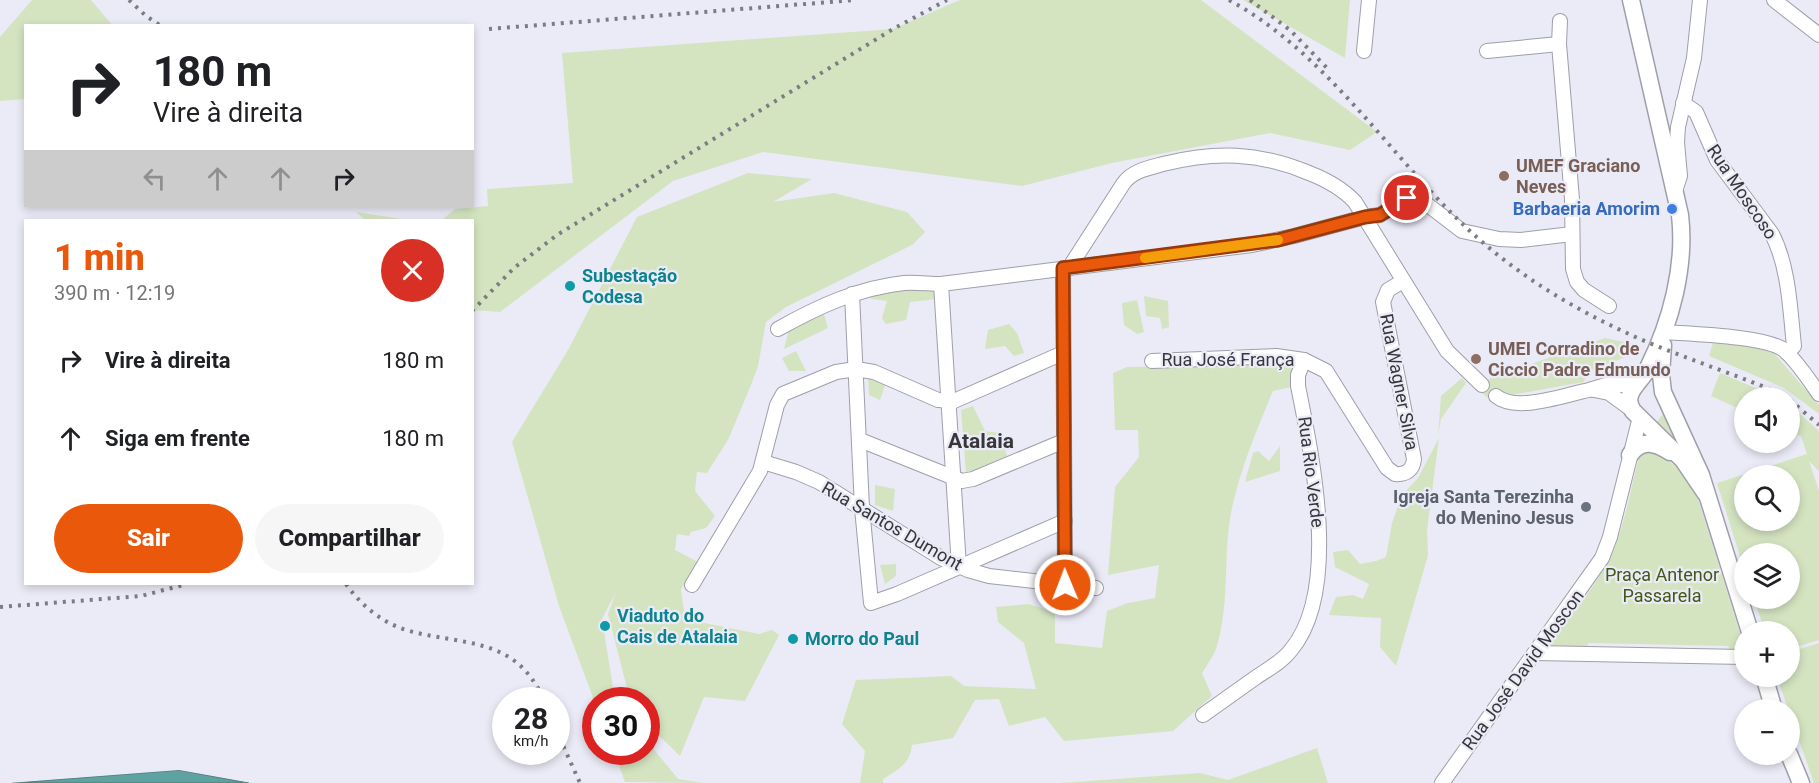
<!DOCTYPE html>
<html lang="pt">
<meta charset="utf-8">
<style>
body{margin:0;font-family:Roboto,sans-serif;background:#f6f6f6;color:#202124;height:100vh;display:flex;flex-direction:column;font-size:22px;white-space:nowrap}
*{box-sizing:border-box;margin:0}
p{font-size:20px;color:#757577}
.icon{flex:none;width:33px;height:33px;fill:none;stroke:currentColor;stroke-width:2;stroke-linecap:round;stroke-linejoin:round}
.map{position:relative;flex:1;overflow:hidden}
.drawer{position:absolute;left:24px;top:219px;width:450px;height:366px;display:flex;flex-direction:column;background:#fff;border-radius:0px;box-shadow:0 3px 9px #0003}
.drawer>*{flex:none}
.guide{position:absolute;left:24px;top:24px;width:450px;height:183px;border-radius:0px;box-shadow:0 3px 9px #0003;background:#fff;color:#202124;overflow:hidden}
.fabs{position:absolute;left:1734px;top:387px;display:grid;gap:12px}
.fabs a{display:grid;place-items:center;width:66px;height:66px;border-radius:50%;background:#fff;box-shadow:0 3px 9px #0003;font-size:30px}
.speed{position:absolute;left:492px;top:687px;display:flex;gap:12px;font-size:30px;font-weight:700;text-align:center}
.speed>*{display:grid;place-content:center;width:78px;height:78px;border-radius:50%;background:#fff;box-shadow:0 3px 9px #0003;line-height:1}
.speed small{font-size:15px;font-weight:400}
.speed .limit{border:9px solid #d22;background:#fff;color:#111}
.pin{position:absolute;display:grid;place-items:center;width:51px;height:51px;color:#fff;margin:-26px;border:3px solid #fff;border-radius:50%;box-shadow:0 2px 6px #0007}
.me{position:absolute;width:66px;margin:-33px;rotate:359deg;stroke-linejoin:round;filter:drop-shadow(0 0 4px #0008)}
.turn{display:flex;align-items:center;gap:21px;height:126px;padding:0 30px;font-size:27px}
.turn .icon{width:78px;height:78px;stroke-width:2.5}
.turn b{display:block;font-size:42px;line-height:51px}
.lanes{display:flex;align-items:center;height:57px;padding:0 30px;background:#0003;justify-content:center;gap:30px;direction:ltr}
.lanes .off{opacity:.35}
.round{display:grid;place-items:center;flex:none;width:63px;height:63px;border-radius:32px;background:#f6f6f6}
.summary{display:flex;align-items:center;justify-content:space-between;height:102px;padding:0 30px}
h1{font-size:36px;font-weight:800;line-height:45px;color:#ea580c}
.action{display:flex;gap:12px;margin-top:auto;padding:12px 30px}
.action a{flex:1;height:69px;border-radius:36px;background:#ea580c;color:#fff;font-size:24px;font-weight:800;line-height:69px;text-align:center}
.action a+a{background:#f6f6f6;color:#202124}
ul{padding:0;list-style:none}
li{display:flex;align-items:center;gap:18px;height:78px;padding:0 30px}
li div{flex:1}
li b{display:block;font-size:22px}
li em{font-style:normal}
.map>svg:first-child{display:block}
.green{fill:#d4e4c1;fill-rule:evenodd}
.water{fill:#5fa2a2;stroke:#538283;stroke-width:1.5}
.pier{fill:#eaebf6}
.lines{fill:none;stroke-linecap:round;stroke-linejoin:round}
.minor-casing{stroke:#9e9fa9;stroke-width:16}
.tertiary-casing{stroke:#9e9fa9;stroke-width:19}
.minor{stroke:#fff;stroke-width:14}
.tertiary{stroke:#fff;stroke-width:16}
.rail{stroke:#7c7c83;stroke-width:4;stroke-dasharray:3 6;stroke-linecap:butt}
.route-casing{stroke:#983908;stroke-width:15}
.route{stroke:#ea580c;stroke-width:10}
.slow{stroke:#f59e0b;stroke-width:10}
.education-dot{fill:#8d6e63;stroke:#eaebf6;stroke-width:2}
.shop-dot{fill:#3f7fe0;stroke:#eaebf6;stroke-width:2}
.culture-dot{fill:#0f9aa8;stroke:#eaebf6;stroke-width:2}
.worship-dot{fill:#6b7280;stroke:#eaebf6;stroke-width:2}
.labels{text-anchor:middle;stroke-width:4.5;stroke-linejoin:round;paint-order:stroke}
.education-label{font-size:18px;font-weight:bold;fill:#785e54;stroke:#eaebf6;text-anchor:start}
.street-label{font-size:18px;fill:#37373b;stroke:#eaebf6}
.shop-label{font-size:18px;font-weight:bold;fill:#366cbe;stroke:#eaebf6;text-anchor:end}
.culture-label{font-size:18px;font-weight:bold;fill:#0d838f;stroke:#eaebf6;text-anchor:start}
.worship-label{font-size:18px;font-weight:bold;fill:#5b616d;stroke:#eaebf6;text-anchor:end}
.park-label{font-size:18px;fill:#415915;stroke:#eaebf6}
.quarter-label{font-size:21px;font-weight:bold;fill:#37373b;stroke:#eaebf6}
</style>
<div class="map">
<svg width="1819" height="783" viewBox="0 0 1819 783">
<rect width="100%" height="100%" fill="#eaebf6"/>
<!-- green -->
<g class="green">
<path d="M 32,0 L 91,0 L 112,25 L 26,26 L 25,99 L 0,101 L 0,37 Z"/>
<path d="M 960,0 L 1201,0 L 1377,132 L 1350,150 L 1270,133 L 1112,163 L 1022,186 L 763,152 L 673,181 L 500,312 L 473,310 L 472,220 L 442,220 L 455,209 L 488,206 L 487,189 L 573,183 L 562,53 L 893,29 Z"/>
<path d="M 1243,0 L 1350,0 L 1345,58 Z"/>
<path d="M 748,173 L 812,179 L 773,202 L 834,193 L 907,212 L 925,232 L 912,245 L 786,307 L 766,322 L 758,366 L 751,385 L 728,440 L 707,473 L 697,472 L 695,491 L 715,516 L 706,528 L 691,532 L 689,536 L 677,534 L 675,550 L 698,562 L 681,589 L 685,619 L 759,634 L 772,630 L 779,635 L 745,701 L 704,697 L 680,756 L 647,724 L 646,700 L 630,700 L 608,614 L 616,592 L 602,619 L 615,700 L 596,700 L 595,703 L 559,606 L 512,442 L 568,350 L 637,217 Z"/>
<path d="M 356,212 L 408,220 L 365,220 Z"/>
<path d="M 935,287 L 938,299 L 910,302 L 906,320 L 886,324 L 882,318 L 887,301 L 872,299 L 867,294 Z"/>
<path d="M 1144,296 L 1168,301 L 1169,327 L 1162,329 L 1160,318 L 1146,316 Z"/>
<path d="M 1137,300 L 1144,332 L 1137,334 L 1124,325 L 1122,303 Z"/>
<path d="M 823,311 L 828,328 L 784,349 L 789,329 Z"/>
<path d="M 1009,324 L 1017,333 L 1024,353 L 1014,356 L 1005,346 L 985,349 L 988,330 Z"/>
<path d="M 1605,338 L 1638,345 L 1628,356 L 1587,372 L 1584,382 L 1512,395 L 1501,391 L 1492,401 L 1478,390 L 1486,380 Z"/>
<path d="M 1713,343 L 1752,347 L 1773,352 L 1819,405 L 1819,414 L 1784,388 L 1709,356 Z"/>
<path d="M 796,351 L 806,371 L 789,371 L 782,358 Z"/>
<path d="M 1296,364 L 1291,387 L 1273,391 C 1257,429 1241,467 1232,508 C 1222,554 1231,603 1216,649 C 1213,657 1207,665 1202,673 L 1212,696 L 1173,731 L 1064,741 L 1045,717 L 1009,726 L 999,699 L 975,700 L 953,738 L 912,745 C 910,764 898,770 883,779 L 883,783 L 860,783 L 865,751 L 842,724 L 856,680 L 951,676 L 964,686 L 1036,689 L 1024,643 L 998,622 L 996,607 L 1028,604 L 1055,612 L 1055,643 L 1102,648 L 1107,611 L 1128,603 L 1155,598 L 1159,565 L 1108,575 L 1115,487 L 1139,457 L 1138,430 L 1115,430 L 1113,373 L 1127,367 Z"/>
<path d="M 1720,373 L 1777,397 L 1744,398 L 1744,411 L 1711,396 Z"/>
<path d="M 1462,378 L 1466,383 L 1441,419 L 1438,436 L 1441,396 Z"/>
<path d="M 868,379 L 886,382 L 880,400 L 869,395 Z"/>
<path d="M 1790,405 L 1819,431 L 1819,471 L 1809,461 L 1819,491 L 1819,640 L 1790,649 L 1790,632 L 1765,631 L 1754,599 L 1790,598 L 1790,554 L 1744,554 L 1744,569 L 1717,483 L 1807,454 L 1801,436 L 1790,431 ZM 1744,476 L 1790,476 L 1790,520 L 1744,520 Z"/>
<path d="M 973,406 L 985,431 L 999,433 L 1007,456 L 966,473 L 961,410 Z"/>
<path d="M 1664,412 L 1688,455 L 1655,425 Z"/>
<path d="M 1439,438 L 1427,530 L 1428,555 L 1396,666 L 1380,647 L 1381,618 L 1329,615 L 1336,597 L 1353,595 L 1363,599 L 1369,584 L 1335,567 L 1333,552 L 1348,550 L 1360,564 L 1376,561 L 1386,557 L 1392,523 L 1402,495 L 1418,478 Z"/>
<path d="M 1280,446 L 1280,471 L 1245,482 L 1253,453 L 1258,451 L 1269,461 Z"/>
<path d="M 1655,450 L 1685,474 L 1694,486 L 1744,646 L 1744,652 L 1737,655 L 1727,646 L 1589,643 L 1584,651 L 1547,647 C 1573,613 1605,577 1619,535 C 1628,509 1632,481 1640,455 L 1642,452 Z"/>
<path d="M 875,485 L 895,489 L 893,511 L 875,505 Z"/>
<path d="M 896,564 L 896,576 L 885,584 L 880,565 Z"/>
<path d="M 1819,643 L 1819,783 L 1814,783 L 1777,677 L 1790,676 L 1790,652 Z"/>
<path d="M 647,741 L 678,779 L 703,783 L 625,782 L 614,752 L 646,752 Z"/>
<path d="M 1317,748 L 1328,783 L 1061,783 L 1200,773 L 1228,780 Z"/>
</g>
<!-- water -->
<path class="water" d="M 179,770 L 249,783 L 12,783 Z"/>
<!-- pier -->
<path class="pier" d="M 179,767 L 250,780 L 252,783 L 179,770 L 8,783 L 11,780 Z"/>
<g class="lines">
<defs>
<g id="minor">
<path d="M 1774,0 L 1819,35"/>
<path d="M 1559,44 L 1572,199 L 1573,269 L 1577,282 L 1584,290 L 1609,306"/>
<path d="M 1364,51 L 1369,0"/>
<path d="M 1487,51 L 1559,44 L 1560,21"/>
<path d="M 1683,103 L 1696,112 L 1717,160 L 1772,234 C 1789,267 1790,309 1794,346 L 1787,353"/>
<path d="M 1675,191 L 1680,176 L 1677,142 L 1678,127 L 1694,58 L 1700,0"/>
<path d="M 1063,268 L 1065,585"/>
<path d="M 1069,268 L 1123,184 C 1132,171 1148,168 1163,164 C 1215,151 1259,152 1309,173 C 1327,180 1342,188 1355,202 L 1447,351 L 1482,385"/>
<path d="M 941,284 L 959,567"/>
<path d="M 852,294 L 862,508 L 871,603 L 897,594 L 1065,521"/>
<path d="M 778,329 C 817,307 858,288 904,283 C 916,282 929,284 941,284 L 1252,245 L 1294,236 L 1365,217 L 1380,215 L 1407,198 L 1415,198 L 1424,202 L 1462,231 L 1499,239 L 1521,240 L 1572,234"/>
<path d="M 1664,332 C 1689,334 1766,336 1784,350 C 1797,361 1809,380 1819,394"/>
<path d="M 1152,361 L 1276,356 L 1304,360 L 1326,371 L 1387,468 L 1395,474 C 1406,475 1413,470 1414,459 L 1383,302 L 1388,290 L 1403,281"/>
<path d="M 1594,390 L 1609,393 L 1631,409"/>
<path d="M 1496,396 C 1516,413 1564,395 1589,390 L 1606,385 L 1637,385"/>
<path d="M 860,440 L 962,481 L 973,479 L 1064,441"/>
<path d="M 763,462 L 796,472 L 819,482 L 941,558 L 968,570 L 989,576 L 1096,588"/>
<path d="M 692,585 L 760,471 L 777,405 L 783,394 L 836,372 L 856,369 L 874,372 L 938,400 L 954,401 L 1063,353"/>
<path d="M 1535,653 L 1744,657"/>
<path d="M 1203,715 C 1220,703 1238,690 1255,678 C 1268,669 1282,662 1291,650 C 1341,590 1312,456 1298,386 L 1298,375 L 1304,360"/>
<path d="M 1442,783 L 1602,558 L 1610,537 L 1640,417"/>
</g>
<g id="tertiary">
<path d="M 1631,0 L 1680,215 C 1686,266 1671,322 1648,368 C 1641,383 1621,393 1633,411 L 1683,460 L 1706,494"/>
<path d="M 1663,345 L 1661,375 L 1663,392 L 1701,475 L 1750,632"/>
<path d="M 1630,455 C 1641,438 1656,443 1670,452"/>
<path d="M 1764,676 L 1774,710"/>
<path d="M 1789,754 L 1801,783"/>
</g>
</defs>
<!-- minor casing -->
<use href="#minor" class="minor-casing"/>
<!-- tertiary casing -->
<use href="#tertiary" class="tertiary-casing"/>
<!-- minor -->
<use href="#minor" class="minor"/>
<!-- tertiary -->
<use href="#tertiary" class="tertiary"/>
<!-- rail -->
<g class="rail">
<path d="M 129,0 L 146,16 L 161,26"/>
<path d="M 1229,0 C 1328,54 1390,157 1471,232 C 1521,278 1579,312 1640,339 C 1682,357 1725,371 1767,388 L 1785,398"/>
<path d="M 1250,0 L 1290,30 L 1328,69"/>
<path d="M 489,29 L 855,0"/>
<path d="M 472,311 L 514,268 L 557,235 L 893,29 L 947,0"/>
<path d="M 1790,400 L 1819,425"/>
<path d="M 346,584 C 360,604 380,621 403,629 C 460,647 514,633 544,700"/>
<path d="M 0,607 L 141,596 L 187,584"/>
<path d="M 556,730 L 580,783"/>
</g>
</g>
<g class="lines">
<defs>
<path id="route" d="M 1065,585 L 1063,268 L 1278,240 L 1365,217 L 1380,215 L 1407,198"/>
</defs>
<!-- route casing -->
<use href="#route" class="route-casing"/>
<!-- route -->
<use href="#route" class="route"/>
<!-- slow -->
<path class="slow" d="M 1145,258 L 1278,240"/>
</g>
<!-- markers -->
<g class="education-dot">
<circle cx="1504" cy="176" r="6"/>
<circle cx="1476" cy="359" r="6"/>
</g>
<circle class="shop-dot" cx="1672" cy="209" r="6"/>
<g class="culture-dot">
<circle cx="570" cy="286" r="6"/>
<circle cx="605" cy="626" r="6"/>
<circle cx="793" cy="639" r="6"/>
</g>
<circle class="worship-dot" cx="1586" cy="507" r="6"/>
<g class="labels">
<!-- education labels -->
<g class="education-label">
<text x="1516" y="172">UMEF Graciano<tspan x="1516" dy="21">Neves</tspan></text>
<text x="1488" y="355">UMEI Corradino de<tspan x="1488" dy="21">Ciccio Padre Edmundo</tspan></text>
</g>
<!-- street labels -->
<g class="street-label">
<text transform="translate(1742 192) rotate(56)" y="6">Rua Moscoso</text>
<text x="1228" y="366">Rua José França</text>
<text transform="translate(1399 382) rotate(79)" y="6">Rua Wagner Silva</text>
<text transform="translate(1311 472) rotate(83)" y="6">Rua Rio Verde</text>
<text transform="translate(892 526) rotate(30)" y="6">Rua Santos Dumont</text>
<text transform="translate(1523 670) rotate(-54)" y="6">Rua José David Moscon</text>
</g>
<!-- shop labels -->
<g class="shop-label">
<text x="1660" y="215">Barbaeria Amorim</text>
</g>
<!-- culture labels -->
<g class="culture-label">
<text x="582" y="282">Subestação<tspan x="582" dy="21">Codesa</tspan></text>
<text x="617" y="622">Viaduto do<tspan x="617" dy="21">Cais de Atalaia</tspan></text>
<text x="805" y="645">Morro do Paul</text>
</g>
<!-- worship labels -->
<g class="worship-label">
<text x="1574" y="503">Igreja Santa Terezinha<tspan x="1574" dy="21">do Menino Jesus</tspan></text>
</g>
<!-- park labels -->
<g class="park-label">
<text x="1662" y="581">Praça Antenor<tspan x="1662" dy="21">Passarela</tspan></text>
</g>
<!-- quarter labels -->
<g class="quarter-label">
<text x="981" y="448">Atalaia</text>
</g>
</g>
</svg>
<div class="fabs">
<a><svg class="icon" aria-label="sound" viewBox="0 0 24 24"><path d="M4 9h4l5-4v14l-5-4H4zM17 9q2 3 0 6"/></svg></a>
<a><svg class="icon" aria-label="search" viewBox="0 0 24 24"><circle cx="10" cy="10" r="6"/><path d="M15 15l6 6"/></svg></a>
<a><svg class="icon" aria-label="layers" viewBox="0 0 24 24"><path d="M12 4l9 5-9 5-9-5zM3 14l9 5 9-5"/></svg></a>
<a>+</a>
<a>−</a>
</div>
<div class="speed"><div>28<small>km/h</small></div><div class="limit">30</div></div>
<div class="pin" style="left:1407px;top:198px;background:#d93025"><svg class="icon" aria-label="arrive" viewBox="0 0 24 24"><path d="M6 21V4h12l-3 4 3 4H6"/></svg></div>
<svg class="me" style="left:1065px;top:585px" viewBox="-20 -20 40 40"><circle r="17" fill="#ea580c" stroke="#fff" stroke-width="3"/><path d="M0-11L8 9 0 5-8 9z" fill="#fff"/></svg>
<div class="guide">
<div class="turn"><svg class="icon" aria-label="right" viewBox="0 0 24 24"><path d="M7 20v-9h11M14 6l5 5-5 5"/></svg><div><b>180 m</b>Vire à direita</div></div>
<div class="lanes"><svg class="icon off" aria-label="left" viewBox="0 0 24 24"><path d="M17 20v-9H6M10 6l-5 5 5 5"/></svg><svg class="icon off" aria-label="ahead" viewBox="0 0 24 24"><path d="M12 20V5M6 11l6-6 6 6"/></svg><svg class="icon off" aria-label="ahead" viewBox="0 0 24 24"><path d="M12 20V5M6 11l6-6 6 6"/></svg><svg class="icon" aria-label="right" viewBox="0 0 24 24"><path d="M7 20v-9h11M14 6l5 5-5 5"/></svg></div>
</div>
<section class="drawer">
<div class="summary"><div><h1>1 min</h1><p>390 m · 12:19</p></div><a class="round" style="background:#d93025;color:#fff"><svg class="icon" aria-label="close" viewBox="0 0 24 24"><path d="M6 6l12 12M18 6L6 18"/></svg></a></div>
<ul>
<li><svg class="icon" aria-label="right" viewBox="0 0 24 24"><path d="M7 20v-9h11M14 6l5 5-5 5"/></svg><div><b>Vire à direita</b></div><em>180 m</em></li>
<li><svg class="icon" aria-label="ahead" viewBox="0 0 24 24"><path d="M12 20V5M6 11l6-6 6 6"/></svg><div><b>Siga em frente</b></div><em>180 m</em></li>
</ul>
<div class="action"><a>Sair</a><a>Compartilhar</a></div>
</section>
</div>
